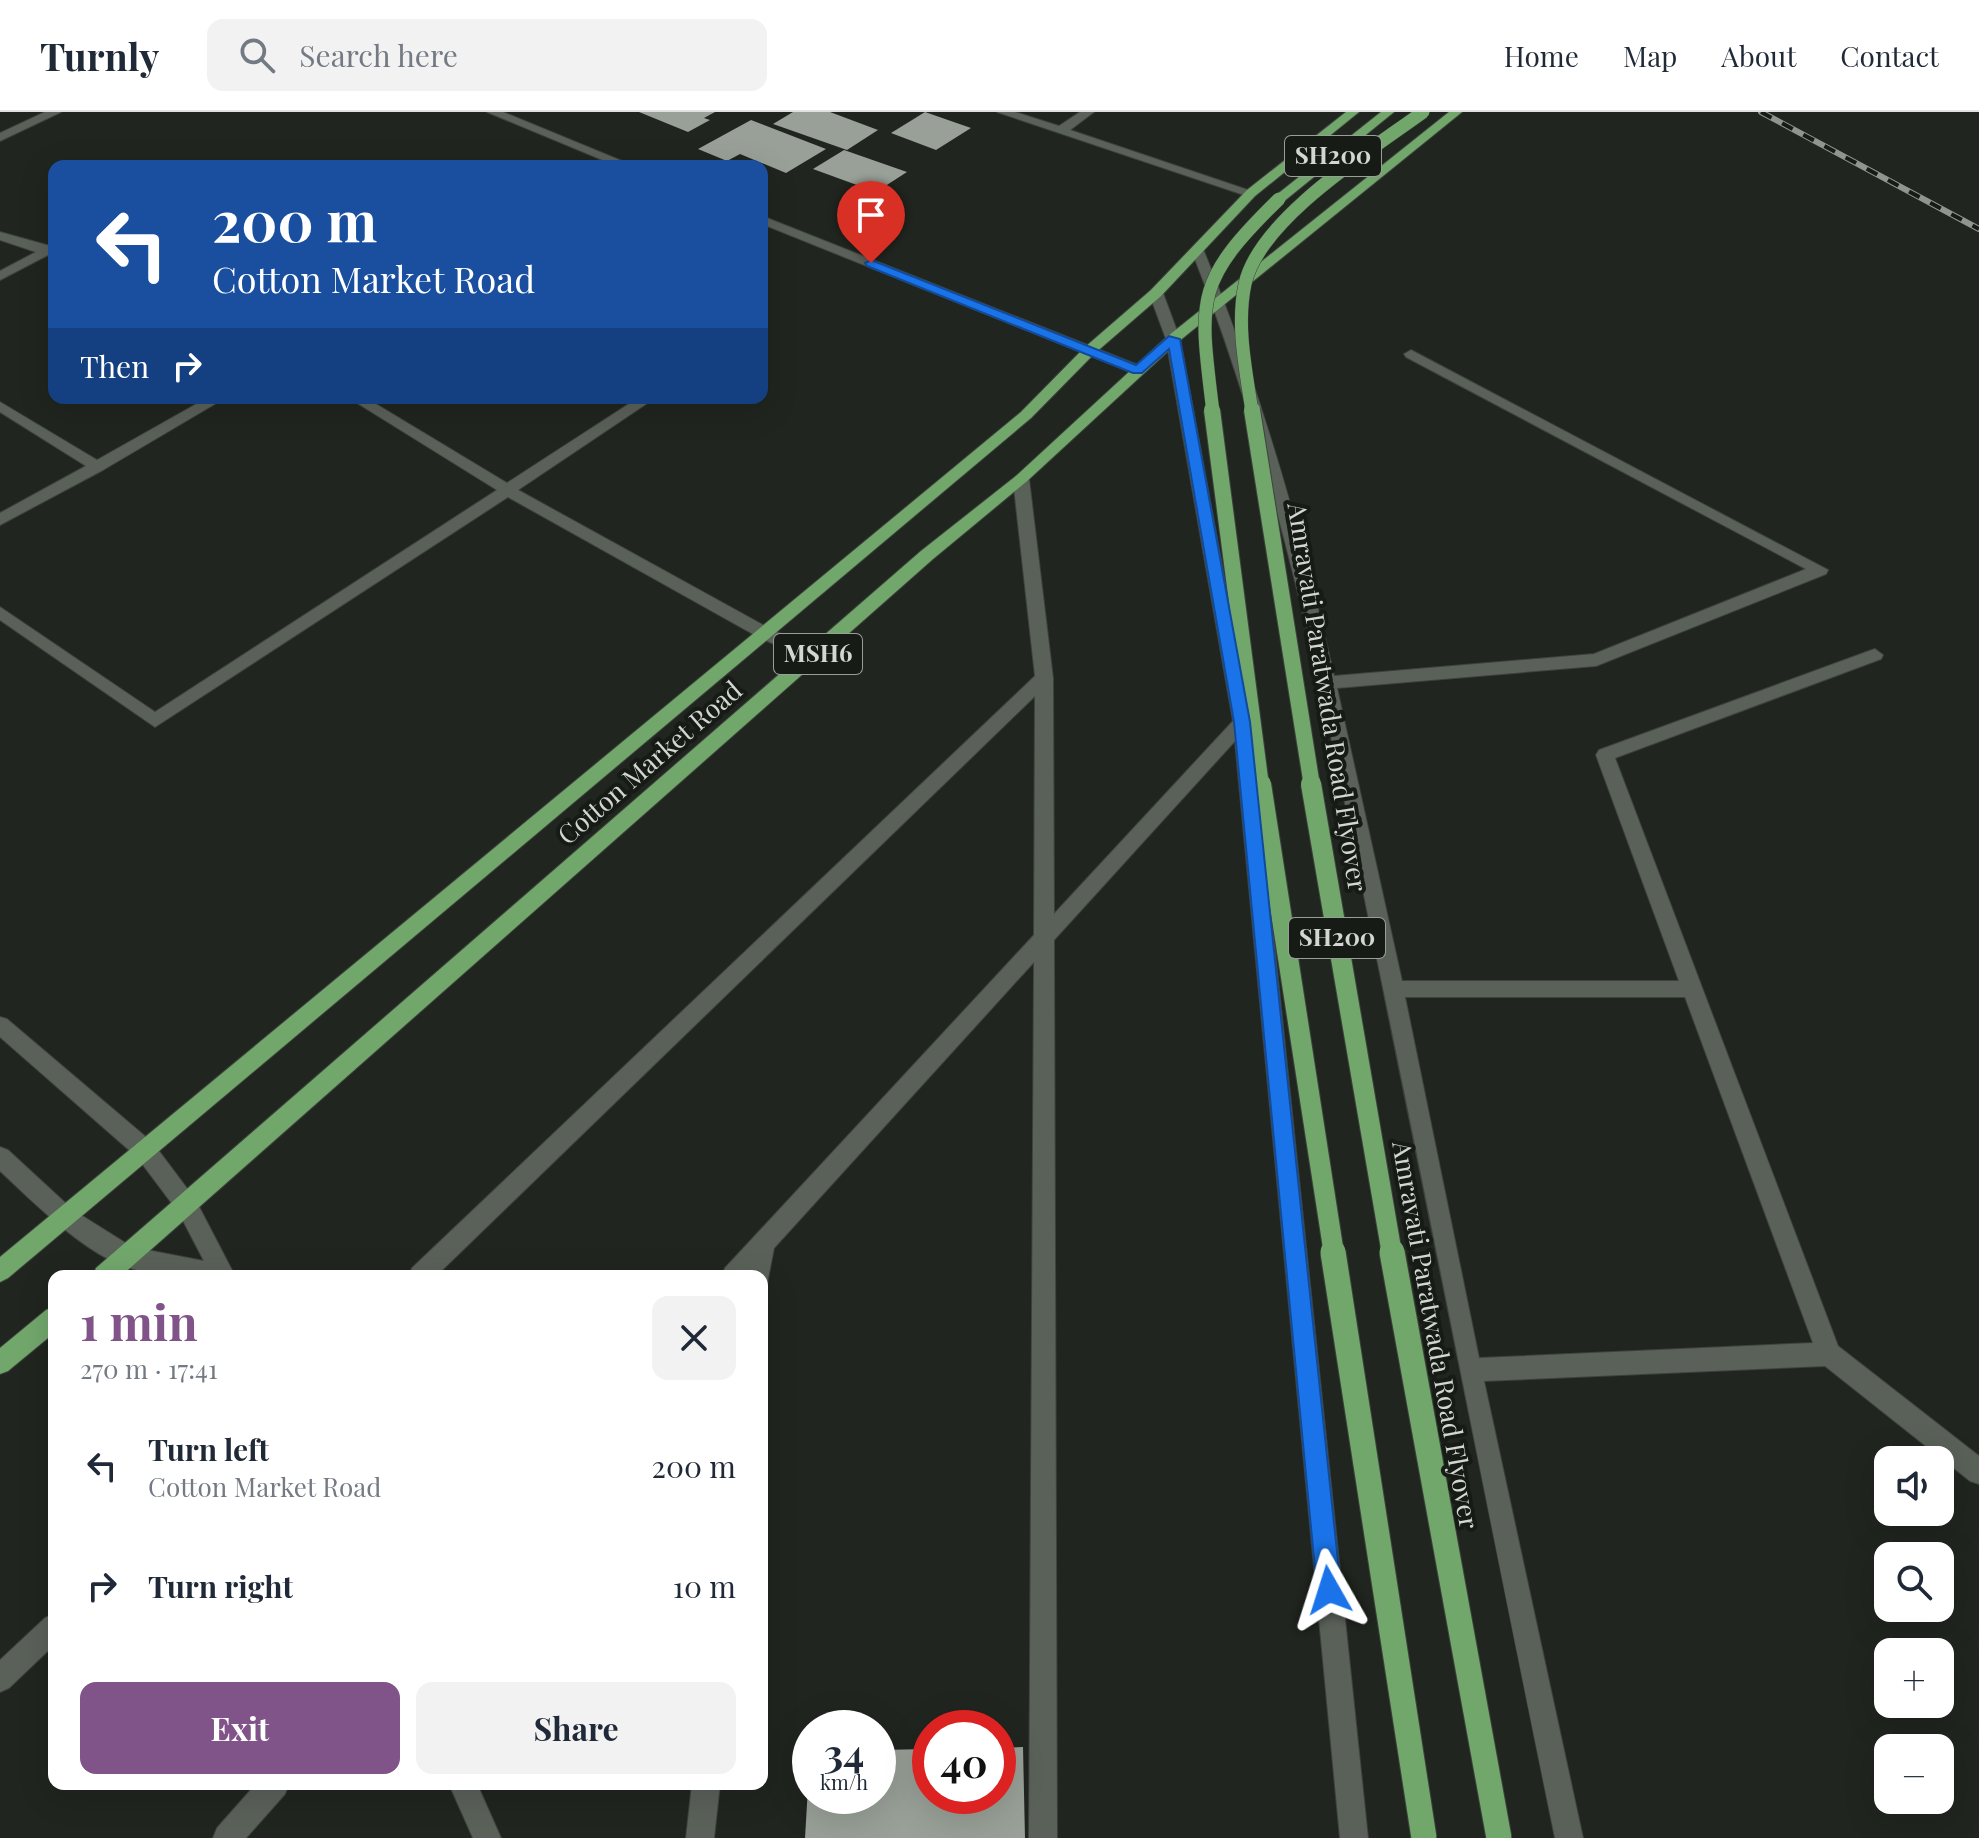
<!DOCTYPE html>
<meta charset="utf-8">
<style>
body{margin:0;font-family:"Playfair Display",serif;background:#f2f2f3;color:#1f2937;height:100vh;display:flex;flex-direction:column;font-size:30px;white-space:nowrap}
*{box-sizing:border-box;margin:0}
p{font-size:26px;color:#747a83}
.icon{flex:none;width:44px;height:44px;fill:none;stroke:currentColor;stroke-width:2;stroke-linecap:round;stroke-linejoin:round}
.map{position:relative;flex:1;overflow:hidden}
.side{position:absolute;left:48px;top:1158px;width:720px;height:520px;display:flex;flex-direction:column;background:#fff;border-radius:16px;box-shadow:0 8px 32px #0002}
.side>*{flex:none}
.top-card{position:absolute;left:48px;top:48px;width:720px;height:244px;border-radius:16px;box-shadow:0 8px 32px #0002;background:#1a4fa0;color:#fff;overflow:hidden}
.fabs{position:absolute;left:1874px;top:1334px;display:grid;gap:16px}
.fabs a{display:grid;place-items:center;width:80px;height:80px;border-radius:16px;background:#fff;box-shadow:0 8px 32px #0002;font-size:40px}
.speed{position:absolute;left:792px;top:1598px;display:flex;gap:16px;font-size:40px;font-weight:700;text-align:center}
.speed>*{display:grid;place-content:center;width:104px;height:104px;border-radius:50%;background:#fff;box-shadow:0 8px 32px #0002;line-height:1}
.speed small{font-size:20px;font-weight:400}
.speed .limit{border:12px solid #d22;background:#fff;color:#111}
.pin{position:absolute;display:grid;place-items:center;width:68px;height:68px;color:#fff;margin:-82px -34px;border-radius:50% 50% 50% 0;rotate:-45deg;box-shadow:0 0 8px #0007}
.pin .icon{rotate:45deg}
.me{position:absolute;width:88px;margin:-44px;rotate:354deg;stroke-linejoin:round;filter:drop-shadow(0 0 6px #0008)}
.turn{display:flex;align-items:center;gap:28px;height:168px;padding:0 32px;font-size:36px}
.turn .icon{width:104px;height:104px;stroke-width:2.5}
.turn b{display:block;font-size:56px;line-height:68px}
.then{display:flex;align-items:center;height:76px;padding:0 32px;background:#0003;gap:16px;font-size:30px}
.round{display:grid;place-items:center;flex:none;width:84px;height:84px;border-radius:16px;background:#f2f2f3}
.summary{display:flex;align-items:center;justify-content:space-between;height:136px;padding:0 32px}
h1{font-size:48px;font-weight:700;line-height:60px;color:#805488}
.primary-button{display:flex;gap:16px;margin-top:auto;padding:16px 32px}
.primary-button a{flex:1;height:92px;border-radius:16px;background:#805488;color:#fff;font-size:32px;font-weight:700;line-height:92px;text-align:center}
.primary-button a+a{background:#f2f2f3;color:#1f2937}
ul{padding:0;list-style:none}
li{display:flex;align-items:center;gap:24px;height:120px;padding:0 32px}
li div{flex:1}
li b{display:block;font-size:30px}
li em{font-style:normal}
header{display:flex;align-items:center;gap:48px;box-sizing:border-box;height:112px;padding:0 40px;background:#fff;border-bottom:2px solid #e0e1e3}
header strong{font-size:38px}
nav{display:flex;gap:44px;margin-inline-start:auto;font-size:28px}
.search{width:560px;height:72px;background:#f2f2f3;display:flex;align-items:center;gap:20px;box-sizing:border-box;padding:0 28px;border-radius:16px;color:#747a83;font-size:30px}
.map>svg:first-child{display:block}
.building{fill:#98a097}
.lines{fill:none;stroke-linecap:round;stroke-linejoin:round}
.minor-casing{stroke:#3e423d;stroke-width:2}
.major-casing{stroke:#3e423d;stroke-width:2}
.minor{fill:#5a6159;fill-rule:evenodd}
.major{fill:#72a76c;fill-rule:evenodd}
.rail-casing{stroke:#919590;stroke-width:6}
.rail{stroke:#161c15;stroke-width:4;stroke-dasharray:12;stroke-linecap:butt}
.major-bridge-far3-casing{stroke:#3e423d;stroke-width:14;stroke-linecap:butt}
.major-bridge-far2-casing{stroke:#3e423d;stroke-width:18;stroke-linecap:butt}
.major-bridge-far1-casing{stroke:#3e423d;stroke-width:22;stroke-linecap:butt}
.major-bridge-casing{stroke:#3e423d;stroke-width:27;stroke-linecap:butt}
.major-bridge-far3{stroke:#72a76c;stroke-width:13}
.major-bridge-far2{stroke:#72a76c;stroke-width:16}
.major-bridge-far1{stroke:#72a76c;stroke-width:20}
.major-bridge{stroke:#72a76c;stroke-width:25}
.route{fill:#1a73e8;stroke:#114b97;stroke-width:2}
.labels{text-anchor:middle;stroke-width:8;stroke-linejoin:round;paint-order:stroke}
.shield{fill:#161c15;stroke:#9a9e99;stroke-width:2}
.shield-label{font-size:24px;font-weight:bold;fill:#d3d6d2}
.street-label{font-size:26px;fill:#d3d6d2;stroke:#161c15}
</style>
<header>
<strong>Turnly</strong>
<div class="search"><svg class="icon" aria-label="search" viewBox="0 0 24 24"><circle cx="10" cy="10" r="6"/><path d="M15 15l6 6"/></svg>Search here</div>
<nav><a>Home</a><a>Map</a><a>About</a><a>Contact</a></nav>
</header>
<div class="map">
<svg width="1979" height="1726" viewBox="0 0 1979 1726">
<rect width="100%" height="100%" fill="#20251f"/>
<!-- building -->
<g class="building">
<path d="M 639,0 L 715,0 L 704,6 L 710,8 L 688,20 Z"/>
<path d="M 793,0 L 830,0 L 878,18 L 847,38 L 773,12 Z"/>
<path d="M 925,0 L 971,16 L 936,38 L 891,21 Z"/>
<path d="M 751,8 L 826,37 L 786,61 L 740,42 L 727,49 L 698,37 Z"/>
<path d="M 844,38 L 907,60 L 876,80 L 813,57 Z"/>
<path d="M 1023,1635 L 1025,1726 L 805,1726 L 808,1675 L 810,1684 L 878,1684 L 878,1638 L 930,1637 L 930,1684 L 998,1684 L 998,1636 Z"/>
</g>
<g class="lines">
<defs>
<g id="minor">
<path d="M 45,0 L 61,0 L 0,29 L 0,21 Z"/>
<path d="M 487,0 L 503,0 L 634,54 L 617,54 Z"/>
<path d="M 997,0 L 1015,0 L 1059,14 L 1080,0 L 1094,0 L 1070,18 L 1257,81 L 1247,84 Z"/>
<path d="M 762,104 L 1143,255 L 1145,258 L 1138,262 L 1133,261 L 762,112 Z"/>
<path d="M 0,120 L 54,135 L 54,145 L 48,143 L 0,168 L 0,159 L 36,140 L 0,128 Z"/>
<path d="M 1197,133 L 1203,137 C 1260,276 1301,418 1334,564 L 1594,542 L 1806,457 L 1406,245 L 1404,242 L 1411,238 L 1828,458 L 1826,462 L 1596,554 L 1337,576 L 1402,869 L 1679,869 L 1596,643 L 1599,638 L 1869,539 L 1875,537 L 1883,543 L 1881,547 L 1615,646 L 1838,1234 L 1979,1344 L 1979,1372 L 1970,1369 L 1825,1254 L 1484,1269 L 1583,1726 L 1555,1726 C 1494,1432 1437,1136 1376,842 C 1327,603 1281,364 1191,137 ZM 1405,885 L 1685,885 L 1813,1231 L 1479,1246 Z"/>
<path d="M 1151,178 L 1163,181 L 1180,227 L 1251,610 L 1368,1726 L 1340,1726 L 1235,629 L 1054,828 L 1057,1726 L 1029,1726 L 1034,850 L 774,1136 L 767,1172 L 762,1173 L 762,1164 L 722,1164 L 725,1156 L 1034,823 L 1035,584 L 436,1164 L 409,1164 L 412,1156 L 1035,564 L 1013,367 L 1016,364 L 1021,362 L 1029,367 L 1053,566 L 1054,802 L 1233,609 L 1166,227 L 1149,181 Z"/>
<path d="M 207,286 L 225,286 L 103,358 L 0,413 L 0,401 L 86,354 L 0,300 L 0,290 L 97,348 Z"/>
<path d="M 349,286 L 366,286 L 507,371 L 638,286 L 655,286 L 518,378 L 772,518 L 822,540 L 824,544 L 816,550 L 760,526 L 508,385 L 155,615 L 0,508 L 0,495 L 155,600 L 497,378 Z"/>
<path d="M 0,905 L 7,907 L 153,1031 L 195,1087 L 235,1164 C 199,1164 159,1167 124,1154 C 82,1139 32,1089 0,1059 L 0,1035 L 8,1038 L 73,1098 L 132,1135 L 204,1149 L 179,1101 L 137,1045 L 0,925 Z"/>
<path d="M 54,1502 L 54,1533 L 9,1576 L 0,1580 L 0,1548 L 45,1506 Z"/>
<path d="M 256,1672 L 289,1672 L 285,1682 L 246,1726 L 213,1726 L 217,1716 Z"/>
<path d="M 449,1672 L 477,1672 L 501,1726 L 473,1726 Z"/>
<path d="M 692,1672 L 720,1672 L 714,1726 L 686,1726 Z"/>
</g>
<g id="major">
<path d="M 1346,0 L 1359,0 L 1255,84 L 1161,184 L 1094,242 L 1031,306 L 8,1166 L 0,1170 L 0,1145 L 1021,300 L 1084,236 L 1151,178 L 1247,78 Z"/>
<path d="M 1381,0 L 1394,0 L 1283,90 L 1275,90 L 1275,84 Z"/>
<path d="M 1449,0 L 1462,0 L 1178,230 L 1026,370 L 933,447 L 121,1164 L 93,1164 L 96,1156 L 921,439 L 1016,364 L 1168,224 Z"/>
<path d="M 54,1195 L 54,1221 L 8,1259 L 0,1262 L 0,1236 L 46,1198 Z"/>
</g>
</defs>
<!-- minor casing -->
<use href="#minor" class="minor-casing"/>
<!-- major casing -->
<use href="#major" class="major-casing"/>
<!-- minor -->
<use href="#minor" class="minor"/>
<!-- major -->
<use href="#major" class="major"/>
<defs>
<path id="rail" d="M 1761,0 L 1979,117"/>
</defs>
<!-- rail casing -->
<use href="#rail" class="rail-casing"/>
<!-- rail -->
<use href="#rail" class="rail"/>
<defs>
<g id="major-bridge-far3">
<path d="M 1213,300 C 1199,186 1194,170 1279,87"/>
<path d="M 1252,300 C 1246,258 1236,214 1245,172 C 1259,107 1371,38 1423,0"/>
</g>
<g id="major-bridge-far2">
<path d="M 1212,298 L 1261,674"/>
<path d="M 1252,298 L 1312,674"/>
</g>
<g id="major-bridge-far1">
<path d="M 1261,672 L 1334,1142"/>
<path d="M 1311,672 L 1392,1142"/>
</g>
<g id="major-bridge">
<path d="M 1333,1140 L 1424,1726"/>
<path d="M 1392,1140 L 1499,1726"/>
</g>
</defs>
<!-- major-bridge-far3 casing -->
<use href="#major-bridge-far3" class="major-bridge-far3-casing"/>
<!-- major-bridge-far2 casing -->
<use href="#major-bridge-far2" class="major-bridge-far2-casing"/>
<!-- major-bridge-far1 casing -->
<use href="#major-bridge-far1" class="major-bridge-far1-casing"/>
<!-- major-bridge casing -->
<use href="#major-bridge" class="major-bridge-casing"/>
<!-- major-bridge-far3 -->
<use href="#major-bridge-far3" class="major-bridge-far3"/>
<!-- major-bridge-far2 -->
<use href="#major-bridge-far2" class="major-bridge-far2"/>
<!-- major-bridge-far1 -->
<use href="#major-bridge-far1" class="major-bridge-far1"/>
<!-- major-bridge -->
<use href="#major-bridge" class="major-bridge"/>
</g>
<!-- route -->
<path class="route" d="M 871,148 L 1136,253 L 1169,224 L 1180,227 L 1250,610 L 1341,1478 L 1337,1486 L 1329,1490 L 1321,1486 L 1317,1478 L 1234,610 L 1169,237 L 1142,261 L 1133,261 L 867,154 L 865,151 Z"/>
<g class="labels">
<!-- shield labels -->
<g class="shield">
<rect x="1285" y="24" width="96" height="40" rx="6"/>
<rect x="774" y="522" width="88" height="40" rx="6"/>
<rect x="1289" y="806" width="96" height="40" rx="6"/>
</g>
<g class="shield-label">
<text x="1333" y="52">SH200</text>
<text x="818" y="550">MSH6</text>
<text x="1337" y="834">SH200</text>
</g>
<!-- street labels -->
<g class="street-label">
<text transform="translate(1327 585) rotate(81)" y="9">Amravati Paratwada Road Flyover</text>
<text transform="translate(650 651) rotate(-41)" y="9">Cotton Market Road</text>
<text transform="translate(1435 1223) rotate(80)" y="9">Amravati Paratwada Road Flyover</text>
</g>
</g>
</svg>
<div class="fabs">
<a><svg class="icon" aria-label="sound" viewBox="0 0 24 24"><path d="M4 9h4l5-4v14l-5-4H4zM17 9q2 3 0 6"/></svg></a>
<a><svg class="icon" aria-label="search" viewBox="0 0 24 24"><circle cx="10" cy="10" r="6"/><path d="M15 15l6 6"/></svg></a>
<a>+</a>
<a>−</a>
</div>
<div class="speed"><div>34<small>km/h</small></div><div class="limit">40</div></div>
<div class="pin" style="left:871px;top:151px;background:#d93025"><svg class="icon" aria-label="arrive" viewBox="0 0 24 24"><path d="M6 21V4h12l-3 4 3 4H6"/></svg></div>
<svg class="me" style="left:1329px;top:1478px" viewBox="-20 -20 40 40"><path d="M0-17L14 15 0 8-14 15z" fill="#1a73e8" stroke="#fff" stroke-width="4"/></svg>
<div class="top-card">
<div class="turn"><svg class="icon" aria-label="left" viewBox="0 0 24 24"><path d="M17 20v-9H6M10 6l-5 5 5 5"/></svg><div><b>200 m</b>Cotton Market Road</div></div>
<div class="then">Then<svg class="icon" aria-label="right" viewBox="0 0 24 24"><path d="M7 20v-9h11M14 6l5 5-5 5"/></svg></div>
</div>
<section class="side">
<div class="summary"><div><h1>1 min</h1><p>270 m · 17:41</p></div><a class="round"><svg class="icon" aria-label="close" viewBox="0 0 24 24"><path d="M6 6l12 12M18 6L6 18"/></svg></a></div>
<ul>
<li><svg class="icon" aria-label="left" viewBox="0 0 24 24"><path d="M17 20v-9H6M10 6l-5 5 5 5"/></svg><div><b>Turn left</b><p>Cotton Market Road</p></div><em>200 m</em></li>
<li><svg class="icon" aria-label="right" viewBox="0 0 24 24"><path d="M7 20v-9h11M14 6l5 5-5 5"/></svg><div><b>Turn right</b></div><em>10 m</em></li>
</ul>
<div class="primary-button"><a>Exit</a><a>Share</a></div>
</section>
</div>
